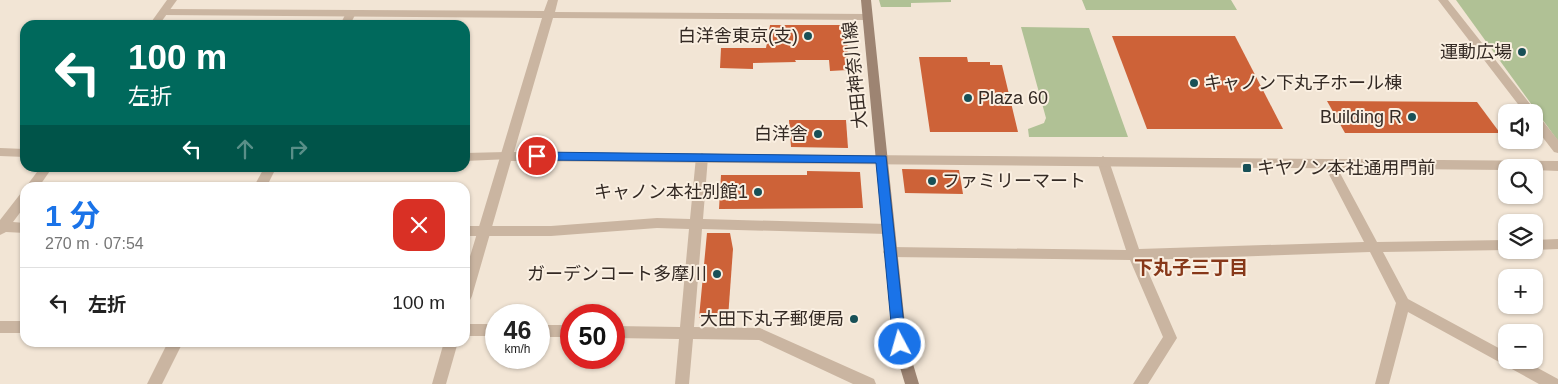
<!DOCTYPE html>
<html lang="ja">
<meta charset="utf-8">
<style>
body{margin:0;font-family:Arial,"Noto Sans JP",sans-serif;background:#f2f2f2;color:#222;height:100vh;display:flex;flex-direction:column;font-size:19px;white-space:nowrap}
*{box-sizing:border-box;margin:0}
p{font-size:16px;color:#767676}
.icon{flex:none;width:28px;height:28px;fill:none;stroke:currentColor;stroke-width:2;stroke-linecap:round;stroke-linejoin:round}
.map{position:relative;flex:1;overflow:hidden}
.drawer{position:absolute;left:20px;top:182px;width:450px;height:165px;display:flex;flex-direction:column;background:#fff;border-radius:15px;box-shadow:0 1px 4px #0004}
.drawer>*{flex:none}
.top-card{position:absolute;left:20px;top:20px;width:450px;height:152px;border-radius:15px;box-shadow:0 1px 4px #0004;background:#00695c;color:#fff;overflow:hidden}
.tools{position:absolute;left:1498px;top:104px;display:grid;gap:10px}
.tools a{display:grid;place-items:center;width:45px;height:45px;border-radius:10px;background:#fff;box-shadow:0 1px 4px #0004;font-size:25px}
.speed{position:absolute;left:485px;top:304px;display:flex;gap:10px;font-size:25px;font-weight:700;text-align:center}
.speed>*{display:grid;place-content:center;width:65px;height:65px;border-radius:50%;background:#fff;box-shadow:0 1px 4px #0004;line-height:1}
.speed small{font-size:12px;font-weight:400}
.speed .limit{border:8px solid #d22;background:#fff;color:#111}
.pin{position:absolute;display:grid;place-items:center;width:42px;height:42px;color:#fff;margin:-21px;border:2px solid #fff;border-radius:50%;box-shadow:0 1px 5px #0007}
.me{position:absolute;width:55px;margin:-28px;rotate:354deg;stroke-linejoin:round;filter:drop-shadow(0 0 4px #0008)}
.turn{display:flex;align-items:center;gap:18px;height:105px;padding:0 25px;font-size:22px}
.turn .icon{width:65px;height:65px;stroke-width:2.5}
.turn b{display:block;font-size:35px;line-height:42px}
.lanes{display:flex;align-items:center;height:48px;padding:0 25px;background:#0003;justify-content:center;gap:25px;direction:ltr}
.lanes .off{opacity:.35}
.round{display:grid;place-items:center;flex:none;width:52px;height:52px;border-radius:15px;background:#f2f2f2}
.overview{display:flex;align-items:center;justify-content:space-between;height:85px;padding:0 25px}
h1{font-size:30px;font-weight:700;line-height:38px;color:#1a73e8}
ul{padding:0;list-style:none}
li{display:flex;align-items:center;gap:15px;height:70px;padding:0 25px;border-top:1px solid #e0e0e0}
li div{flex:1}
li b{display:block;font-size:19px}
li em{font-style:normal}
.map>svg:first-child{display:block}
.green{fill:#b0c195}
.building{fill:#cd6238}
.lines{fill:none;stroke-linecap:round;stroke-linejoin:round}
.minor{fill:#cab5a1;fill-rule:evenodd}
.tertiary{fill:#cab5a1;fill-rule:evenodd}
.secondary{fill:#9d8472;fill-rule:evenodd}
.route{fill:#1a73e8;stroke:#114b97}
.poi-dot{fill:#185057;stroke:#faefe1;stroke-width:2}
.labels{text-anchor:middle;stroke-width:4;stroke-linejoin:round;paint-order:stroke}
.poi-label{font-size:18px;fill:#342a24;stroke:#faefe1;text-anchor:end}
.street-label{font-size:18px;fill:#342a24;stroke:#faefe1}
.neighbourhood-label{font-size:19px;font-weight:bold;fill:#873819;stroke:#faefe1}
</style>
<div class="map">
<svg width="1558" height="384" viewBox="0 0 1558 384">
<rect width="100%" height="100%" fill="#f2e5d5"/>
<!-- green -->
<g class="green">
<path d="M 879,0 L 951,0 L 951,2 L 911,3 L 911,7 L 881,7 Z"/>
<path d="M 1082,0 L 1231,0 L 1237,10 L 1086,10 Z"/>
<path d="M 1456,0 L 1558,0 L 1558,141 Z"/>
<path d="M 1021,27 L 1089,28 L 1128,137 L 1029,137 L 1028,129 L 1044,123 L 1046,118 Z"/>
</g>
<!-- building -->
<g class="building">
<path d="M 770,25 L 847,25 L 848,70 L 830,71 L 829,60 L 795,60 L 796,62 L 753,63 L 753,69 L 720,68 L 721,48 L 766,48 Z"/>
<path d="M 1112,36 L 1235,36 L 1283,129 L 1147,129 Z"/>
<path d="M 919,57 L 967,57 L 968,62 L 990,62 L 990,65 L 1002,65 L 1018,132 L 930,132 Z"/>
<path d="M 1327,101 L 1477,102 L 1500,133 L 1345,133 Z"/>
<path d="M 789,120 L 846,120 L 848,148 L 791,147 Z"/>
<path d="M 902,169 L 959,170 L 963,194 L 905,193 Z"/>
<path d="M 807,171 L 860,172 L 863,208 L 719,209 L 721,175 L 807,175 Z"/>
<path d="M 707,233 L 730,233 L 733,249 L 728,318 L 699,318 Z"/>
</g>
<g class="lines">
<!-- minor -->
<g class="minor">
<path d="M 167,0 L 177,0 L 159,25 L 149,25 Z"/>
<path d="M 351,10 L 356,13 L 350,25 L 340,25 L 347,11 Z"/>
<path d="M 0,148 L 25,149 L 25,157 L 0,156 Z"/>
<path d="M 506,152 L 510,153 L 512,156 L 510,159 L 465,161 L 465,153 Z"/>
<path d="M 702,153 L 708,157 L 703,219 L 887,224 L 892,225 L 893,229 L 892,233 L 887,234 L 702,229 L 694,327 L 760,328 L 874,379 L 876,384 L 853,384 L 759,340 L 693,339 L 689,384 L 675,384 L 679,339 L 614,338 L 614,326 L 680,327 L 689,229 L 657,228 L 551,236 L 465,236 L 465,226 L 551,226 L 657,218 L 690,219 L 696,157 Z"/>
<path d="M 1103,156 L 1109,161 L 1139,249 L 1364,242 L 1323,163 L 1325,160 L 1333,160 L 1377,242 L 1506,240 L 1506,250 L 1383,252 L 1408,299 L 1506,352 L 1506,360 L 1523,360 L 1558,379 L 1558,384 L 1539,384 L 1408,312 L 1389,384 L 1375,384 L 1396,303 L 1370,252 L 1143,260 L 1177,338 L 1148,384 L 1133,384 L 1163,337 L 1130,260 L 890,257 L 885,256 L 883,252 L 885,248 L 890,247 L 1126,250 L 1097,161 Z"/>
<path d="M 40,168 L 52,168 L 38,188 L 25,188 Z"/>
<path d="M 264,168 L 276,168 L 266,188 L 253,188 Z"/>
<path d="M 25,191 L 25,206 L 13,222 L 25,223 L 25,233 L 6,232 L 0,235 L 0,220 L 21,193 Z"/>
<path d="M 1558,239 L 1558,249 L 1534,250 L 1533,250 L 1534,240 Z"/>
<rect x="0" y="321" width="25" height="12"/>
<rect x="465" y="324" width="31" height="12"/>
<rect x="539" y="325" width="32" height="12"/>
<path d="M 168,342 L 183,342 L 162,384 L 147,384 Z"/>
</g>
<!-- tertiary -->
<g class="tertiary">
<path d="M 548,0 L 558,0 L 555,12 L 867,14 L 872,17 L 867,20 L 553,18 L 514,152 L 1558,161 L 1558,171 L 1534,170 L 1534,168 L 1506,168 L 1506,170 L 511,161 L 472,296 L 470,300 L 465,302 L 465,273 L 542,18 L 164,15 L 159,12 L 164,9 L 544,11 Z"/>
<path d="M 1438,0 L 1448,0 L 1534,109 L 1535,114 L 1538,115 L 1558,140 L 1558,153 L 1554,152 L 1534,126 L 1534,112 L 1524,112 Z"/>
<path d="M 444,342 L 458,342 L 446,384 L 432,384 Z"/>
</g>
<!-- secondary -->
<path class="secondary" d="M 861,0 L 871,0 L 907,344 L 919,384 L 905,384 L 893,344 Z"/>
</g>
<!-- route -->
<path class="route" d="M 537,152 L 886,156 L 906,344 L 904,348 L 900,349 L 895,348 L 893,344 L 876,163 L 537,160 L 531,156 Z"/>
<!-- markers -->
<g class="poi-dot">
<circle cx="808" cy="36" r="5"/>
<circle cx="1522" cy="52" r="5"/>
<circle cx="1194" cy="83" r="5"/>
<circle cx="968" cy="98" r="5"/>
<circle cx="1412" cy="117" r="5"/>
<circle cx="818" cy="134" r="5"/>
<rect x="1242" y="163" width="10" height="10" rx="2.5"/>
<circle cx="932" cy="181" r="5"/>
<circle cx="758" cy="192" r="5"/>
<circle cx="717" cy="274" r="5"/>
<circle cx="854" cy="319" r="5"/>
</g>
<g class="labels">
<!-- poi labels -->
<g class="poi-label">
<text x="798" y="42">白洋舎東京(支)</text>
<text x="1512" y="58">運動広場</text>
<text x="1204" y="89" text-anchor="start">キャノン下丸子ホール棟</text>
<text x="978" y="104" text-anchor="start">Plaza 60</text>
<text x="1402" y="123">Building R</text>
<text x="808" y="140">白洋舎</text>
<text x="1257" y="174" text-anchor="start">キヤノン本社通用門前</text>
<text x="942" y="187" text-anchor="start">ファミリーマート</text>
<text x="748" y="198">キャノン本社別館1</text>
<text x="707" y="280">ガーデンコート多摩川</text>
<text x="844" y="325">大田下丸子郵便局</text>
</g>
<!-- street labels -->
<g class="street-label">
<text transform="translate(855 75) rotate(-96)" y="6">大田神奈川線</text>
</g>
<!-- neighbourhood labels -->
<g class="neighbourhood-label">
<text x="1191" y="274">下丸子三丁目</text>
</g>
</g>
</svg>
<div class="tools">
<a><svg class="icon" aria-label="sound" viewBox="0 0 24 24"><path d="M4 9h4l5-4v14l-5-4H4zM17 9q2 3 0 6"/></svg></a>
<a><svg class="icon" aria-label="search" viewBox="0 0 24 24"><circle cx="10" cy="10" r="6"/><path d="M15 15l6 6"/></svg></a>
<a><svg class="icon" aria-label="layers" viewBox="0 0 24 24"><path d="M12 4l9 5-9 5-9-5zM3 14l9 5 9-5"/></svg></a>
<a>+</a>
<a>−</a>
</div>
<div class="speed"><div>46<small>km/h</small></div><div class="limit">50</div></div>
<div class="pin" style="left:537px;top:156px;background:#d93025"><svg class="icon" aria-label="arrive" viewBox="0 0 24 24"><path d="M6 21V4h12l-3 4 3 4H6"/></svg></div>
<svg class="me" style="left:900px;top:344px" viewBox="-20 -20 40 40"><circle r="17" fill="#1a73e8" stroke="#fff" stroke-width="3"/><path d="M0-11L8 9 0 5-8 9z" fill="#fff"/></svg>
<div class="top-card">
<div class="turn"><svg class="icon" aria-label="left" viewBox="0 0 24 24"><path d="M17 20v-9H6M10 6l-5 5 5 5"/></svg><div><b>100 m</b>左折</div></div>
<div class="lanes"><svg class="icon" aria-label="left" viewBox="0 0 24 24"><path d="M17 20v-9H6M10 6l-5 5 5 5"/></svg><svg class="icon off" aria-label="ahead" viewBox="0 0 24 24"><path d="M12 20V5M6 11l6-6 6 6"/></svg><svg class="icon off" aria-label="right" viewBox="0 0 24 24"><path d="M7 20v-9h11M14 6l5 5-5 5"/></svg></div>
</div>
<section class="drawer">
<div class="overview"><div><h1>1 分</h1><p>270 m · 07:54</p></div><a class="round" style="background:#d93025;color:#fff"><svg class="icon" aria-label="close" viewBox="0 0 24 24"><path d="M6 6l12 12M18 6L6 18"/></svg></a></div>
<ul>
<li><svg class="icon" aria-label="left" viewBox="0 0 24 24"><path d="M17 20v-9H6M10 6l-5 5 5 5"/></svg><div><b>左折</b></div><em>100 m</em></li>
</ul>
</section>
</div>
